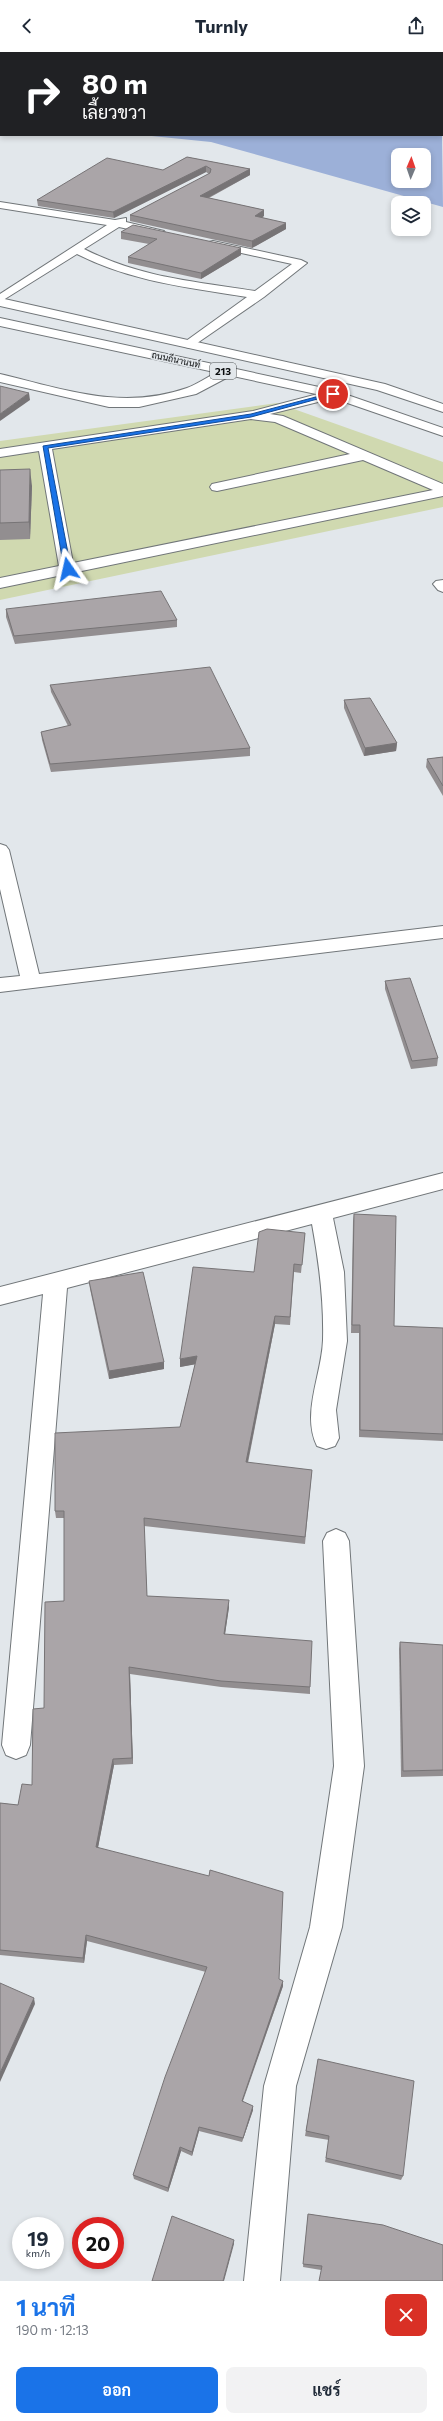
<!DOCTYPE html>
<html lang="th">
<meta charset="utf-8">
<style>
body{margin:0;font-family:Commissioner,Sarabun,sans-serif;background:#f2f2f3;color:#1f2937;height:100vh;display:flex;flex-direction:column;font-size:15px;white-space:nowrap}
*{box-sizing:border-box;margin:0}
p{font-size:13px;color:#747a83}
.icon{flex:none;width:22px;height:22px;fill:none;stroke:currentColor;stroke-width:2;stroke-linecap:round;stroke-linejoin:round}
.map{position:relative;height:2229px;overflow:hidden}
.drawer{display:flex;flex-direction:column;background:#fff;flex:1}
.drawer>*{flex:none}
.top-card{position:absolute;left:0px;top:0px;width:443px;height:84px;box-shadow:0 2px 6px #0003;background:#202124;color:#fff;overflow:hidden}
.needle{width:26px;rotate:2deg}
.fabs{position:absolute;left:391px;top:96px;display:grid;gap:8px}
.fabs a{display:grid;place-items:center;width:40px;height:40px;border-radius:8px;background:#fff;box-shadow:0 2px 6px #0003;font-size:20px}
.speed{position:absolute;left:12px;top:2165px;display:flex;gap:8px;font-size:20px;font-weight:700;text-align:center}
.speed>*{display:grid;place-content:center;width:52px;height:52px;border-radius:50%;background:#fff;box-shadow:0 2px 6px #0003;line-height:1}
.speed small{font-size:10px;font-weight:400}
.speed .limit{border:6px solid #d22;background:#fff;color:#111}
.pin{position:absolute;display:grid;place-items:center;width:34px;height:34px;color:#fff;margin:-17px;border:2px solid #fff;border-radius:50%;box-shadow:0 1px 4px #0007}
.me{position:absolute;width:44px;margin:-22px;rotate:349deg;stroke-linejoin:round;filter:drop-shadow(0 0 3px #0008)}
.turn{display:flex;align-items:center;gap:14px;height:84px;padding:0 16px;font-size:18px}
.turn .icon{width:52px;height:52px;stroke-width:2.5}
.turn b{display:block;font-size:28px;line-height:34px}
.round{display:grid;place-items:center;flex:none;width:42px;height:42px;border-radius:8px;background:#f2f2f3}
.head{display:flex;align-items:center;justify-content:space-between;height:68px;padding:0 16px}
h1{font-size:24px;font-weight:700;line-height:30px;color:#1a73e8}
.button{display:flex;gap:8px;margin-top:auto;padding:8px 16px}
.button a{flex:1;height:46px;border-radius:8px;background:#1a73e8;color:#fff;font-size:16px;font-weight:700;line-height:46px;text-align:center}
.button a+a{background:#f2f2f3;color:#1f2937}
header{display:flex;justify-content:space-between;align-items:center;height:52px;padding:0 16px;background:#fff;font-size:18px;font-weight:700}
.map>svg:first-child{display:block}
.green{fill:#d0d9b0}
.water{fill:#9cb0d8;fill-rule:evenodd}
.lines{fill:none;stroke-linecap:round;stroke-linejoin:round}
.minor-casing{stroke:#717679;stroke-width:2}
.major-casing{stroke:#717679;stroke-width:2}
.minor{fill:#fff;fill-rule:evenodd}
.major{fill:#fff;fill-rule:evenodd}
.wall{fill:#928e90}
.shaded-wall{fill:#777476}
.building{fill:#aaa5a8;stroke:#777476}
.route{fill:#1a73e8;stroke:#114b97}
.labels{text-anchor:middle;stroke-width:3;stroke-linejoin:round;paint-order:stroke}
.far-street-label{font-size:9px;fill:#0a0c0d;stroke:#e2e7eb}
.shield{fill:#e2e7eb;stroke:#4b4e50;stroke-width:1}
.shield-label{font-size:10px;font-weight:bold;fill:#0a0c0d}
</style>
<header><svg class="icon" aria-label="back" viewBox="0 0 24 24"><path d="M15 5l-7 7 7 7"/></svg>Turnly<svg class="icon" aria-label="share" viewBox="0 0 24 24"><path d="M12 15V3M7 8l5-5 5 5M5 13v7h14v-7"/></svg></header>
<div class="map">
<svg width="443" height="2229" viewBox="0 0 443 2229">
<rect width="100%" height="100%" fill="#e2e7eb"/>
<!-- green -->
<path class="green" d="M 277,351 L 443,410 L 443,455 L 0,548 L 0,389 Z"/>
<!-- water -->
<g class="water">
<path d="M 210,0 L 355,0 L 356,1 L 211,1 Z"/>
<path d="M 142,83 L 442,83 L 443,155 L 211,90 ZM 398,103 L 424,103 L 424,129 L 398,129 Z"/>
</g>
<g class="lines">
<defs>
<g id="minor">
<rect x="430" y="0" width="9" height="1"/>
<path d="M 0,150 L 115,168 L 126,166 L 126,170 L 164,179 L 165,181 L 160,184 L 119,175 L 84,197 C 142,226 193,229 255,239 L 292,212 L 209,194 L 209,190 L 213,189 L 301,208 L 307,211 L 264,245 L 190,296 L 186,295 L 184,292 L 186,289 L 247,245 C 186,235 133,230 77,202 L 0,250 L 0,242 L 107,173 L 0,156 Z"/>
<path d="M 228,316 L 232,317 L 234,320 L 232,323 L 196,342 L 139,355 L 109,355 L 0,330 L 0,322 C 64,337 121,359 187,336 C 201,331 213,320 228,316 Z"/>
<path d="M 333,338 L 339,342 L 338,345 L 270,362 L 283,364 L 443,432 L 443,444 L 0,536 L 0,526 L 59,514 L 39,399 L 0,405 L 0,397 L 253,359 ZM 251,367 L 275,370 L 350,402 L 212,432 L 210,435 L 212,438 L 217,439 L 363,408 L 433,438 L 73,511 L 52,397 Z"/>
<path d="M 443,528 L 443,540 L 438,538 L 433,532 L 436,529 Z"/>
<path d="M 0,792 L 6,794 L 9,798 L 39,922 L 443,874 L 443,886 L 0,940 L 0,926 L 20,924 L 0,837 Z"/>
<path d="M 443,1121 L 443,1137 L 333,1166 L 344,1220 L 347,1289 L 336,1358 L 339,1386 L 335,1394 L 326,1397 L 317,1394 C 301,1361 322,1322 323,1288 C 324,1249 319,1210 312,1172 L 67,1236 L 30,1693 L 26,1703 L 16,1707 L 6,1703 L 2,1693 L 43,1242 L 0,1253 L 0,1235 Z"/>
<path d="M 336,1477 L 345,1481 L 349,1489 L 364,1714 L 342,1875 L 296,2034 L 280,2229 L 244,2229 L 264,2034 L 310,1875 L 334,1714 L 323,1489 L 327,1481 Z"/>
</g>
<g id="major">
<path d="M 0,246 L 385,332 L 443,352 L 443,360 L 377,338 L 0,254 Z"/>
<path d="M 0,266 L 333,338 L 443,376 L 443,384 L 330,345 L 0,274 Z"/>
</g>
</defs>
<!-- minor casing -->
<use href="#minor" class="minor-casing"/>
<!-- major casing -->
<use href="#major" class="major-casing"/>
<!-- minor -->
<use href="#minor" class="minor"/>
<!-- major -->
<use href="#major" class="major"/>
</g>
<!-- wall -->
<g class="wall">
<path d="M 187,105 L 250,117 L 250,123 L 209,146 L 264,158 L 264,164 L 262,165 L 286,177 L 252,196 L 130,169 L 130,163 L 209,122 L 206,120 L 114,166 L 38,154 L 37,148 L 163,118 Z"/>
<path d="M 121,180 L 241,203 L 201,227 L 128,211 L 128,205 L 149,192 L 121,187 Z"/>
<path d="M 0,418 L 32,434 L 30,487 L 0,488 Z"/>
<path d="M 6,557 L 177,568 L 177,575 L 15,592 L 6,565 Z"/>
<path d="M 50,633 L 250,696 L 250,704 L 51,720 L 42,688 L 41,680 L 68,674 L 51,640 Z"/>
<path d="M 344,648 L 397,691 L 396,699 L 364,704 L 344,656 Z"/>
<path d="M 443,705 L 443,744 L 426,715 L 427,707 Z"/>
<path d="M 385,929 L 438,1006 L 437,1014 L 411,1017 L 385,937 Z"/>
<path d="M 354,1162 L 394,1274 L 443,1276 L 443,1389 L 359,1385 L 359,1281 L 351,1281 L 353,1169 Z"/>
<path d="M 305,1181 L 301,1221 L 294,1220 L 290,1273 L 275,1272 L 248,1411 L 312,1418 L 305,1492 L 144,1474 L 147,1544 L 229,1555 L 225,1582 L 310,1635 L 310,1642 L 221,1635 L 130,1622 L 133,1712 L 114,1713 L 98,1795 L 279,1927 L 283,1934 L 243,2049 L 253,2058 L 242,2090 L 199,2079 L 192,2104 L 181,2099 L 168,2140 L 134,2127 L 133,2123 L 206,1920 L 87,1889 L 84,1911 L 0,1903 L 0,1751 L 18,1753 L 32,1733 L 44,1656 L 64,1549 L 64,1466 L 56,1466 L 55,1459 L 180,1375 L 195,1312 L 180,1315 L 254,1220 Z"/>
<path d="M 89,1229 L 164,1310 L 164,1317 L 109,1327 L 90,1237 Z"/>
<path d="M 400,1590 L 443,1593 L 443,1724 L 401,1725 L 399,1597 Z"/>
<path d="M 318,2007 L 403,2124 L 401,2128 L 325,2110 L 329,2088 L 305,2084 Z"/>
<path d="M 308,2162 L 383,2173 L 321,2218 L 303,2215 Z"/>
</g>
<!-- shaded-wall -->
<g class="shaded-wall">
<path d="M 206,114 L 206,120 L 114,166 L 113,160 Z"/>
<path d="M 250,117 L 250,123 L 200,150 L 200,144 Z"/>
<path d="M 264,158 L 264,164 L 255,170 L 255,164 Z"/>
<path d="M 286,171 L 286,177 L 252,196 L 252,189 Z"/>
<path d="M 241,196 L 241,203 L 201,227 L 201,221 Z"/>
<path d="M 29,341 L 30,348 L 0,369 L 0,362 Z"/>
<path d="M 30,417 L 32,434 L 30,487 L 29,470 Z"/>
<path d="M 397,691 L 396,699 L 364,704 L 365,696 Z"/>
<path d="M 275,1264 L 275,1272 L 246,1418 L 246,1410 Z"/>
<path d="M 197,1304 L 197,1312 L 180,1315 L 180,1307 Z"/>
<path d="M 164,1310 L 164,1317 L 109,1327 L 109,1319 Z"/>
<path d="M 229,1548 L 229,1555 L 224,1589 L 224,1582 Z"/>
<path d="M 129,1615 L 130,1622 L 133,1712 L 132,1706 Z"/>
<path d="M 113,1707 L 114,1713 L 97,1801 L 96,1795 Z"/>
<path d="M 86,1883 L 87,1889 L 84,1911 L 83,1906 Z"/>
<path d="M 283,1929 L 283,1934 L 241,2053 L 242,2049 Z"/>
<path d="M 34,1946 L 35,1952 L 0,2030 L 0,2021 Z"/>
<path d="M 253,2054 L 253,2058 L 242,2090 L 243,2086 Z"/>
<path d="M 199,2075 L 199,2079 L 192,2104 L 192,2100 Z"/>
<path d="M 180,2095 L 181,2099 L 168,2140 L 168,2136 Z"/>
<path d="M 234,2188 L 234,2192 L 224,2229 L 223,2229 Z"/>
</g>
<!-- building -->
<g class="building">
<path d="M 187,105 L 250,117 L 200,144 L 264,158 L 255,164 L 286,171 L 252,189 L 130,163 L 210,121 L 211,117 L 206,114 L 113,160 L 37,148 L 107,106 L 163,118 Z"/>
<path d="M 133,173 L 241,196 L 201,221 L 128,205 L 157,187 L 121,180 Z"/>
<path d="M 0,334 L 29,341 L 0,362 Z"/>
<path d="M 30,417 L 29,470 L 0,471 L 0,418 Z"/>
<path d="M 161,539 L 177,568 L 14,584 L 6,557 Z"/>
<path d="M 210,615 L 250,696 L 50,712 L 41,680 L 71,673 L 50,633 Z"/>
<path d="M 370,646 L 397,691 L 365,696 L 344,648 Z"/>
<path d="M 443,705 L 443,734 L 427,707 Z"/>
<path d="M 410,926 L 438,1006 L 412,1009 L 385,929 Z"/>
<path d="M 354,1162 L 396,1164 L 394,1274 L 443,1276 L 443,1382 L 360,1378 L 360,1273 L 352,1273 Z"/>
<path d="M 267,1177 L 305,1181 L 302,1213 L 294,1212 L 290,1265 L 275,1264 L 246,1410 L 312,1418 L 305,1485 L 144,1466 L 147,1544 L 229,1548 L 224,1582 L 312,1589 L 310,1635 L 221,1629 L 129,1615 L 132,1706 L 113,1707 L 96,1795 L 209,1824 L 210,1818 L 283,1840 L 279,1927 L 283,1929 L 242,2049 L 253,2054 L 243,2086 L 199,2075 L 192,2100 L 180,2095 L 168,2136 L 133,2123 L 165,2025 L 207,1915 L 86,1883 L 83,1906 L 0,1898 L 0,1751 L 18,1753 L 22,1732 L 32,1733 L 33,1657 L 44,1656 L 45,1550 L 64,1549 L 64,1459 L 55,1459 L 55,1381 L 180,1375 L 197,1304 L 180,1307 L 193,1215 L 254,1220 L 259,1180 Z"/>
<path d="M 143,1220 L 164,1310 L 109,1319 L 89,1229 Z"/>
<path d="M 400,1590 L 443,1593 L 443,1718 L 403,1719 Z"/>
<path d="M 0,1931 L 34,1946 L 0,2021 Z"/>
<path d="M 318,2007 L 414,2029 L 403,2124 L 326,2106 L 329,2084 L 306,2079 Z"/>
<path d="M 308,2162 L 383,2173 L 443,2193 L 443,2229 L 319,2229 L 322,2214 L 303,2212 Z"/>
<path d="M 172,2164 L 234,2188 L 223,2229 L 152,2229 Z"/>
</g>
<!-- route -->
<path class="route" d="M 331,341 L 336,342 L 251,365 L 48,396 L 71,517 L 68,519 L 64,517 L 43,394 L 251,362 Z"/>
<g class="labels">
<!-- far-street labels -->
<g class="far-street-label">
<text transform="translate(176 308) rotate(12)" y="3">ถนนถีนานนท์</text>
</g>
<!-- shield labels -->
<rect class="shield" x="210" y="311" width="26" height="16" rx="3"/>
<g class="shield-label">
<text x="223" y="323">213</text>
</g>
</g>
</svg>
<div class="fabs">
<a><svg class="needle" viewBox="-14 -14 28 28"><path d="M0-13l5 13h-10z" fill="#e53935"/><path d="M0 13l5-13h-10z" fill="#747a83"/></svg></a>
<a><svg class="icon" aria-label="layers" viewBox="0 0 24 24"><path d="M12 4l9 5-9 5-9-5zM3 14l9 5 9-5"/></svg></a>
</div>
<div class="speed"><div>19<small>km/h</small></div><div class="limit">20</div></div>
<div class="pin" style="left:333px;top:342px;background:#d93025"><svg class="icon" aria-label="arrive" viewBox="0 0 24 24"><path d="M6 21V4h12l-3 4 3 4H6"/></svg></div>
<svg class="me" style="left:68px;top:517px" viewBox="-20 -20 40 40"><path d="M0-17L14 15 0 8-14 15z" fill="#1a73e8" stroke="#fff" stroke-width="4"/></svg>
<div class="top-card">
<div class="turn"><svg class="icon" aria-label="right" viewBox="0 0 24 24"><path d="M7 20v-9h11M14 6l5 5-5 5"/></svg><div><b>80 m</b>เลี้ยวขวา</div></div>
</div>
</div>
<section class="drawer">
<div class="head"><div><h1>1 นาที</h1><p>190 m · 12:13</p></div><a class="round" style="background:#d93025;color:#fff"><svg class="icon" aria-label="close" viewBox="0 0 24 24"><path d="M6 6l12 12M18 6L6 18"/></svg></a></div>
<div class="button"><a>ออก</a><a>แชร์</a></div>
</section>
